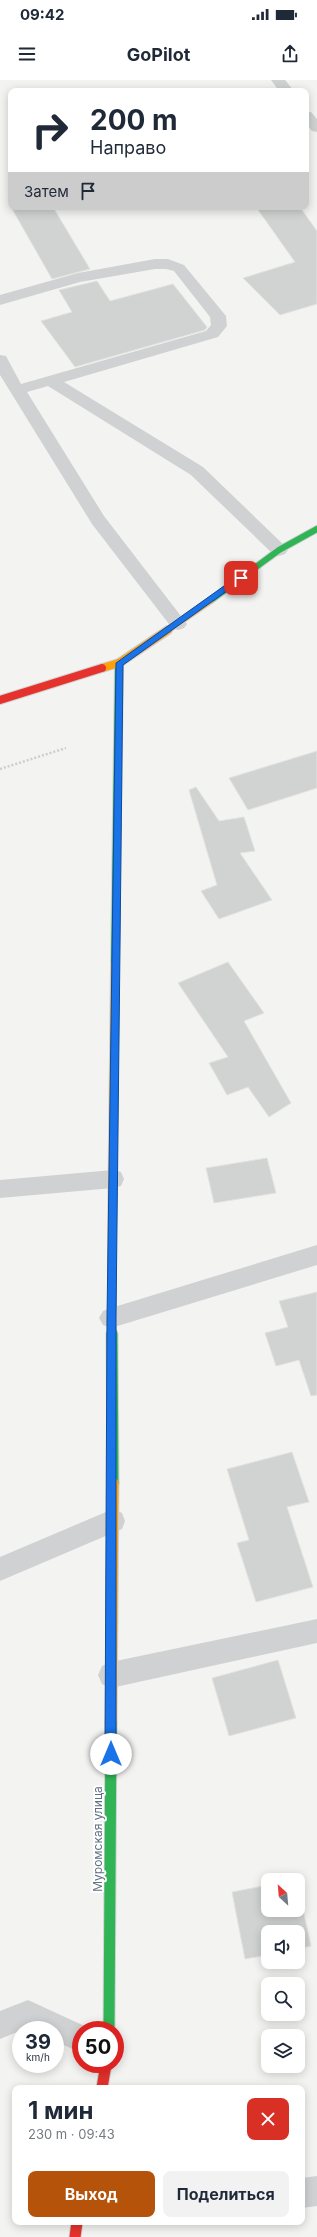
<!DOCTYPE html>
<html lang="ru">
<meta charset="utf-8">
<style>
body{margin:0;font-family:Inter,sans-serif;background:#f2f2f3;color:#1f2937;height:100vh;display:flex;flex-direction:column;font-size:15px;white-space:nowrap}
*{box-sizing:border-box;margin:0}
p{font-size:13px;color:#747a83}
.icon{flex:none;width:22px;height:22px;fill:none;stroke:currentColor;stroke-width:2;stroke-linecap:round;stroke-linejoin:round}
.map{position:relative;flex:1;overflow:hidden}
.panel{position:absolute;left:12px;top:2005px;width:293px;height:140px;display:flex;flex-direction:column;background:#fff;border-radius:8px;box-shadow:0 2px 10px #0003}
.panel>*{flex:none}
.banner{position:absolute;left:8px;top:8px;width:301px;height:122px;border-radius:8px;box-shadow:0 2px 10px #0003;background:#fff;color:#1f2937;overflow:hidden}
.needle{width:26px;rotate:334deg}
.fabs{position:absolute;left:261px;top:1793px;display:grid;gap:8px}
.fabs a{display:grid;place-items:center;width:44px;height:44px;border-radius:8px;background:#fff;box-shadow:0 2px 10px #0003;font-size:20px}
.speed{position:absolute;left:12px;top:1941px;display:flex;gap:8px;font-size:20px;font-weight:700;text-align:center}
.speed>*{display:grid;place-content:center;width:52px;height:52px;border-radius:50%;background:#fff;box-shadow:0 2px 10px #0003;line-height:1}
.speed small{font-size:10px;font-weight:400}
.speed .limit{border:6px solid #d22;background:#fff;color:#111}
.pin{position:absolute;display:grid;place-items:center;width:34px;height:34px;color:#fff;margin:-17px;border-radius:8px;box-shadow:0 2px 6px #0006}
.me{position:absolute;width:44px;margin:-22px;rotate:0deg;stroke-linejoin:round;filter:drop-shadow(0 0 3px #0008)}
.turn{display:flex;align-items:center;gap:14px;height:84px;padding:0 16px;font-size:18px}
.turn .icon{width:52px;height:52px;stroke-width:2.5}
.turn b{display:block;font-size:28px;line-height:34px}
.then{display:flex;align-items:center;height:38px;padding:0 16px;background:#0003;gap:8px;font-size:15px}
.round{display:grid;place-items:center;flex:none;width:42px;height:42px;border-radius:8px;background:#f2f2f3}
.headline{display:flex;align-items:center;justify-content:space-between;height:68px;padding:0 16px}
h1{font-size:24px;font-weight:700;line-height:30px}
.button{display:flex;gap:8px;margin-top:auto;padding:8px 16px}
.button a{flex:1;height:46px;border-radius:8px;background:#b45309;color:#fff;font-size:16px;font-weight:700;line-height:46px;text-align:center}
.button a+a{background:#f2f2f3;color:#1f2937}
.status{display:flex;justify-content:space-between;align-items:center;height:28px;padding:0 20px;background:#fff;direction:ltr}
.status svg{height:11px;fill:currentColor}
header{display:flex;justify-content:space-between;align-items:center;height:52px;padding:0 16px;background:#fff;font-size:18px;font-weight:700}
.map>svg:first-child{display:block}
.building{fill:#d1d3d3;stroke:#e2e3e1}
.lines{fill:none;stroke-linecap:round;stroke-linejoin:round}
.fast-far2-casing{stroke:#cfd1d2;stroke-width:8}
.fast-far1-casing{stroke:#cfd1d2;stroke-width:10}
.fast-casing{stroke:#cfd1d2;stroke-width:13}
.slow-far2-casing{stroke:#cfd1d2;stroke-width:8}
.slow-far1-casing{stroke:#cfd1d2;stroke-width:10}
.slow-casing{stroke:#cfd1d2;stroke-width:13}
.jam-far1-casing{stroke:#cfd1d2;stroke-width:10}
.jam-casing{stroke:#cfd1d2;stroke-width:13}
.path{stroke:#cdcecd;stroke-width:2.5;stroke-dasharray:2 2;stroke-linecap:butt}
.lane{fill:#d0d1d2;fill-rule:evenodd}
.street{fill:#d0d1d2;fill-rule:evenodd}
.fast-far2{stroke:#30b455;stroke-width:6}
.fast-far1{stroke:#30b455;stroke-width:8}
.fast{stroke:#30b455;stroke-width:11}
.slow-far2{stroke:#ff9f0a;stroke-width:6}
.slow-far1{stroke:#ff9f0a;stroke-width:8}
.slow{stroke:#ff9f0a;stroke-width:11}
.jam-far1{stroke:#e5322d;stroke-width:8}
.jam{stroke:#e5322d;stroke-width:11}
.route{fill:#1a73e8;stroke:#114b97}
.labels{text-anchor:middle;stroke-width:4;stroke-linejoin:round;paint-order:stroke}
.street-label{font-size:12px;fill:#607184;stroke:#fff}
</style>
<div class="status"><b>09:42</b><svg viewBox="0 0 49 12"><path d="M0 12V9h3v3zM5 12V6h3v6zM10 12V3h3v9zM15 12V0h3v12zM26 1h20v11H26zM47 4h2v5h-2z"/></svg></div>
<header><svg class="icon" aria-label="menu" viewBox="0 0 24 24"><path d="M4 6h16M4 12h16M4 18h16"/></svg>GoPilot<svg class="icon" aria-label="share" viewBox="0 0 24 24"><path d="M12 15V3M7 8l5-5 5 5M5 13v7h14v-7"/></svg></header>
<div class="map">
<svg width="317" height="2157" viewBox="0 0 317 2157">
<rect width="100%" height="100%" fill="#f3f4f1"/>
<!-- building -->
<g class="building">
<path d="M 11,127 L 53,127 L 90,189 L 52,199 Z"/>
<path d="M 256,127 L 300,127 L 317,151 L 317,224 L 280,235 L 243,198 L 295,182 Z"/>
<path d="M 97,201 L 110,221 L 173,204 L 207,247 L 205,250 L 75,287 L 41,241 L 72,232 L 59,210 Z"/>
<path d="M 317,671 L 317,708 L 248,730 L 229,698 Z"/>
<path d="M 196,707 L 219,741 L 244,737 L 255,771 L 240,773 L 272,820 L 219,839 L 201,811 L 217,805 L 189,710 Z"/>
<path d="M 228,882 L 264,933 L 244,941 L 291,1023 L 269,1037 L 248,1007 L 227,1015 L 209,983 L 228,977 L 178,903 Z"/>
<path d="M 267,1078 L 276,1113 L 214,1123 L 206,1088 Z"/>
<path d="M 317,1212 L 317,1315 L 311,1316 L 299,1280 L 276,1286 L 265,1253 L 288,1247 L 279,1221 Z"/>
<path d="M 292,1372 L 309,1422 L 287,1427 L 313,1507 L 256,1522 L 237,1463 L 249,1460 L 227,1389 Z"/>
<path d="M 278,1580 L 296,1638 L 229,1656 L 212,1598 Z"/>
<path d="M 268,1805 L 268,1830 L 298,1830 L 298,1807 L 311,1866 L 298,1869 L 298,1852 L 268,1852 L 268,1875 L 245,1879 L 232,1812 Z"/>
</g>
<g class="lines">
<defs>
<path id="fast-far2" d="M 211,520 L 279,470 L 317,449"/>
<g id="fast-far1">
<path d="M 115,885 L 119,583"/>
<path d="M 112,1153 L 112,1255"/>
</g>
<g id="fast">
<path d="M 112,1254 L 113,1403"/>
<path d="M 109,1950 L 111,1643"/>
</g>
<path id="slow-far2" d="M 166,551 L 211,520"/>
<g id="slow-far1">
<path d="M 102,588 L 119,583 L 168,550"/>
<path d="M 112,1153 L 115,885"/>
</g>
<path id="slow" d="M 111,1643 L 113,1403"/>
<path id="jam-far1" d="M 0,620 L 102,588"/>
<g id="jam">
<path d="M 102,2008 L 106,1984"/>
<path d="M 75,2157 L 77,2142"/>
</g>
</defs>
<!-- fast-far2 casing -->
<use href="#fast-far2" class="fast-far2-casing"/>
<!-- fast-far1 casing -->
<use href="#fast-far1" class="fast-far1-casing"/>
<!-- fast casing -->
<use href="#fast" class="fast-casing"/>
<!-- slow-far2 casing -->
<use href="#slow-far2" class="slow-far2-casing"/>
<!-- slow-far1 casing -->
<use href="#slow-far1" class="slow-far1-casing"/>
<!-- slow casing -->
<use href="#slow" class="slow-casing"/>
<!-- jam-far1 casing -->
<use href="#jam-far1" class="jam-far1-casing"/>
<!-- jam casing -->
<use href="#jam" class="jam-casing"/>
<!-- path -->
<path class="path" d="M 0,689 L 66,668"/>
<!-- lane -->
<g class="lane">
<path d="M 155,179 L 168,179 L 184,185 L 226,236 L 227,246 L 218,257 L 64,302 L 203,387 L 285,466 L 288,470 L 285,474 L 279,476 L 273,474 L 191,395 L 48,306 L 27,312 L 104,436 L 184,540 L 187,544 L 184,548 L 178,550 L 172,548 L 92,444 L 0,295 L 0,275 L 6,276 L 21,304 L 206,251 L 211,245 L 210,237 L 174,191 L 166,189 L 155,189 L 80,202 L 0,225 L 0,215 L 78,193 Z"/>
<path d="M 113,1090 L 121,1092 L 124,1099 L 121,1106 L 113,1108 L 0,1118 L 0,1100 Z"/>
</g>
<!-- street -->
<g class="street">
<path d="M 271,0 L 285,0 L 294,11 L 279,11 Z"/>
<path d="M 306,31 L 311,32 L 317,39 L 317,52 L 312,51 L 306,44 Z"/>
<path d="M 317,1165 L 317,1185 L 111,1248 L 103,1245 L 99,1238 L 103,1231 L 111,1228 Z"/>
<path d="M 113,1429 L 122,1433 L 125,1441 L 122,1449 L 0,1501 L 0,1477 Z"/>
<path d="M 317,1539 L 317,1563 L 111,1608 L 102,1604 L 98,1595 L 102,1586 L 111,1582 Z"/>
<path d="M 28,1920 L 91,1949 L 81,1950 L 81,1973 L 55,1961 L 55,1950 L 27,1948 L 0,1959 L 0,1931 Z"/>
<path d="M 317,2096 L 317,2126 L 302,2128 L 302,2098 Z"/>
</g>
<!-- fast-far2 -->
<use href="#fast-far2" class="fast-far2"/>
<!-- fast-far1 -->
<use href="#fast-far1" class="fast-far1"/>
<!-- fast -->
<use href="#fast" class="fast"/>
<!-- slow-far2 -->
<use href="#slow-far2" class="slow-far2"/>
<!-- slow-far1 -->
<use href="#slow-far1" class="slow-far1"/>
<!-- slow -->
<use href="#slow" class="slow"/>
<!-- jam-far1 -->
<use href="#jam-far1" class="jam-far1"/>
<!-- jam -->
<use href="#jam" class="jam"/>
</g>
<!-- route -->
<path class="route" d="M 238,496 L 245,498 L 123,585 L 116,1238 L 116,1674 L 115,1677 L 111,1679 L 107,1677 L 105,1674 L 107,1238 L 116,583 Z"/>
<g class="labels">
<!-- street labels -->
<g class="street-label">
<text transform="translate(98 1759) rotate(-90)" y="4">Муромская улица</text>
</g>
</g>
</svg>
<div class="fabs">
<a><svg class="needle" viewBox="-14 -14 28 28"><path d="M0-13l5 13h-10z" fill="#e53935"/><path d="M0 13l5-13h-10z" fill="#747a83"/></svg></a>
<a><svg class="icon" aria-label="sound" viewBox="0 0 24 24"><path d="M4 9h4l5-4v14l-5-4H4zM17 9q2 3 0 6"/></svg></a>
<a><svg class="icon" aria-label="search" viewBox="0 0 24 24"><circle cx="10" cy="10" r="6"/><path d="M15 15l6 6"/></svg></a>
<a><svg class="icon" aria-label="layers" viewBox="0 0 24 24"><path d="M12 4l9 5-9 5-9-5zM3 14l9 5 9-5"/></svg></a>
</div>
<div class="speed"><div>39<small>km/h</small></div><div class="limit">50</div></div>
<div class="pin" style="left:241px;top:498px;background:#d93025"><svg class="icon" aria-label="arrive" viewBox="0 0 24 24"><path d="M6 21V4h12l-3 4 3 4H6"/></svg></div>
<svg class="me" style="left:111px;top:1674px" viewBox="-20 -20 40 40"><circle r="19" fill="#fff"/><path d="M0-13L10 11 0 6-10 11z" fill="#1a73e8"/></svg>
<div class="banner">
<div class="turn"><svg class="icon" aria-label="right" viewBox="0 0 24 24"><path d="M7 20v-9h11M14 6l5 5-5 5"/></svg><div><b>200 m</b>Направо</div></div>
<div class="then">Затем<svg class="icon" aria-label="arrive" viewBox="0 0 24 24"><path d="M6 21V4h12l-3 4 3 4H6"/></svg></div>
</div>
<section class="panel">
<div class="headline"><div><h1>1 мин</h1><p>230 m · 09:43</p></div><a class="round" style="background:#d93025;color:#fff"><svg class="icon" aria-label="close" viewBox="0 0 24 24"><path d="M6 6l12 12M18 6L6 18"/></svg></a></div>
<div class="button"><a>Выход</a><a>Поделиться</a></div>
</section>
</div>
